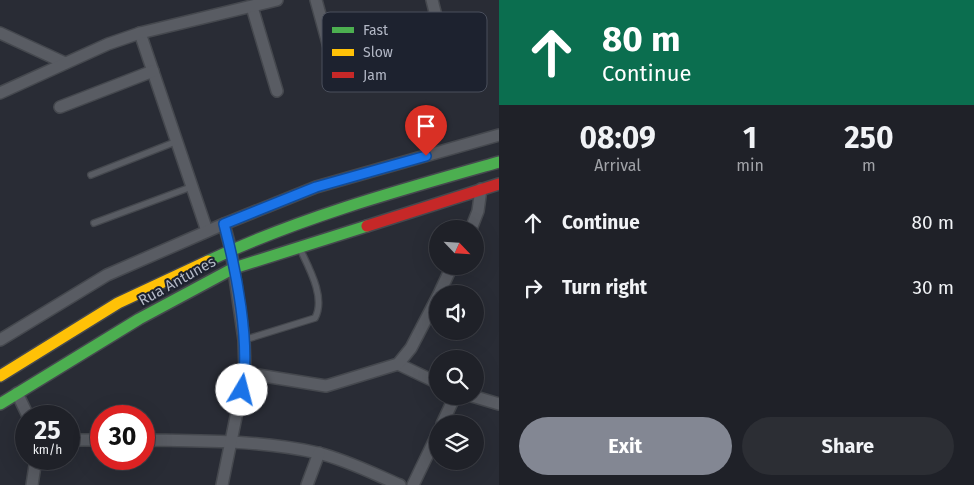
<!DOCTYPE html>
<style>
body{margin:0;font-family:"Fira Sans",sans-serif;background:#2c2e34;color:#f1f3f6;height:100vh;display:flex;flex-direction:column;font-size:19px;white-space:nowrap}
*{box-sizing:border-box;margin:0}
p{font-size:16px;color:#a1a3a8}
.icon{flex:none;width:28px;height:28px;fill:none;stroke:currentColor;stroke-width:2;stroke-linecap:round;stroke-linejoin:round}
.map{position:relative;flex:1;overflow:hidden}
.details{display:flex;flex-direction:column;background:#1f2128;width:475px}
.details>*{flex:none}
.banner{background:#0b6e4f;color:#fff;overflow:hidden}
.needle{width:32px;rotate:115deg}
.fabs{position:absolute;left:429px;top:220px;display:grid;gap:10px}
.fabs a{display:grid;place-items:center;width:55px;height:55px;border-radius:50%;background:#1f2128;box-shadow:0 5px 20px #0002,0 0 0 1px #3c3e45;font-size:25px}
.speed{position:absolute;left:15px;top:405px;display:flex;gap:10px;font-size:25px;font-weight:700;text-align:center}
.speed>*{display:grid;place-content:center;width:65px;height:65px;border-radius:50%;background:#1f2128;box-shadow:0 5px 20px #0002,0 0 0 1px #3c3e45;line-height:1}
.speed small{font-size:12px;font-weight:400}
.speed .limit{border:8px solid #d22;background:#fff;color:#111}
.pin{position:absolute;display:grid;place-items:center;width:42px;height:42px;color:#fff;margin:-51px -21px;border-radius:50% 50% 50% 0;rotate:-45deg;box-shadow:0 0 5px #0007}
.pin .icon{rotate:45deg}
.me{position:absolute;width:55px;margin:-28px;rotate:8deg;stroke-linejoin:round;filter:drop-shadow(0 0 4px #0008)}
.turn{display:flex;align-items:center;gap:18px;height:105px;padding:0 20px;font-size:22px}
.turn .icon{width:65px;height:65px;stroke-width:2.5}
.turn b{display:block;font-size:35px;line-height:42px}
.eta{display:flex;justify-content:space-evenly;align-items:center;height:85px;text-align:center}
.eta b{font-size:30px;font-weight:700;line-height:35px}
.button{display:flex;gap:10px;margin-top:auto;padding:10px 20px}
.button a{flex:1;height:58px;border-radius:30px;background:#838793;color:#fff;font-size:20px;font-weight:700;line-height:58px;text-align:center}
.button a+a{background:#2c2e34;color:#f1f3f6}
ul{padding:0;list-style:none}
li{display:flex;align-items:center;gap:15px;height:65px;padding:0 20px}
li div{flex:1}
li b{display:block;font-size:19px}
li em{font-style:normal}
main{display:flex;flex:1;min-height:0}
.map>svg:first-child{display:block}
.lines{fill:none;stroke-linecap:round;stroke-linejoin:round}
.lane-casing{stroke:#45484e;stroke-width:8}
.street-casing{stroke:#45484e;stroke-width:14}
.fast-casing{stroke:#45484e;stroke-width:14}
.slow-casing{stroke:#45484e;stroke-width:14}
.jam-casing{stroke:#45484e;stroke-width:14}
.lane{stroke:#595c63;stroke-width:5.5}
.street{stroke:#595c63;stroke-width:11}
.fast{stroke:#4caf50;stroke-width:11}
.slow{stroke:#ffc107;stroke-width:11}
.jam{stroke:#c62828;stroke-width:11}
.route-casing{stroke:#114b97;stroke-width:12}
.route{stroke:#1a73e8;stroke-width:9}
.labels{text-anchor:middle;stroke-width:4;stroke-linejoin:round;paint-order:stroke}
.street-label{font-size:15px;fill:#b3b8c6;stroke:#1d222f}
.key{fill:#1d222f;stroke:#4a4f5c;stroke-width:1}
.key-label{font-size:14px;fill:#b3b8c6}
</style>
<main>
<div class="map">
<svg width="499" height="485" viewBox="0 0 499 485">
<rect width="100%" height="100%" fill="#292c35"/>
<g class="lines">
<defs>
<g id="lane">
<path d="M 91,175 L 175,142"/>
<path d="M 94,223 L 191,187"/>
<path d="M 244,340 L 315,318 C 326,298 309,268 300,249"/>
</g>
<g id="street">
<path d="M 316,0 L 338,80"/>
<path d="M 432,0 L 441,36"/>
<path d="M 252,7 L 277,91"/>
<path d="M 0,33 L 65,63"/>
<path d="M 140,33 L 207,231"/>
<path d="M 0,93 L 108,44 L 140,33 L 277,0"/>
<path d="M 60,107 L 153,71"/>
<path d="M 471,229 L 478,211 L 481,189"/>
<path d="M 439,294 L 452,266"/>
<path d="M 0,340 L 107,275 L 224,224 L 316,187 L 499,135"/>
<path d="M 398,364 L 438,383"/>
<path d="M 245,373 L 326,386 L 398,364 L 411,348 L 438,296"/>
<path d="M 17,393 L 28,416"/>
<path d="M 472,396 L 499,404"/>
<path d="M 442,424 L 455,396"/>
<path d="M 69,440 L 101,440"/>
<path d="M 144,440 C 202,441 261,440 318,453 C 347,460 374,474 400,485"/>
<path d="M 32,485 L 36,459"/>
<path d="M 222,485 L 245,373 L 244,340 L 231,250 L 224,224"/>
<path d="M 307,485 L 319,453"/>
<path d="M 413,485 L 438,433"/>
</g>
<g id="fast">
<path d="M 208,261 C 301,217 400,190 499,162"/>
<path d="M 0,404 L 139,319 L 234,268 L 367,226"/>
</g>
<path id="slow" d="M 0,376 L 118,303 L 208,261"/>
<path id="jam" d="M 367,226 L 499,184"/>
</defs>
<!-- lane casing -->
<use href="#lane" class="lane-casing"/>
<!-- street casing -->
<use href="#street" class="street-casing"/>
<!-- fast casing -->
<use href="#fast" class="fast-casing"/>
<!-- slow casing -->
<use href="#slow" class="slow-casing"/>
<!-- jam casing -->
<use href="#jam" class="jam-casing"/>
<!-- lane -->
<use href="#lane" class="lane"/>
<!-- street -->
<use href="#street" class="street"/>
<!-- fast -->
<use href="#fast" class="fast"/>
<!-- slow -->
<use href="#slow" class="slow"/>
<!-- jam -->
<use href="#jam" class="jam"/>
</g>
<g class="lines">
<defs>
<path id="route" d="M 242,390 C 251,344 236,270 224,224 L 316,187 L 426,156"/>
</defs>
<!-- route casing -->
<use href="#route" class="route-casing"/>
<!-- route -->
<use href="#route" class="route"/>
</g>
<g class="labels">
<!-- street labels -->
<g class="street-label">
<text transform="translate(177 281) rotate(-29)" y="5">Rua Antunes</text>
</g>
</g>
<!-- legend -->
<rect x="322" y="12" width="165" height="80" rx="8" class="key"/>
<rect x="332" y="27" width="22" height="6" fill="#4caf50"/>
<rect x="332" y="49" width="22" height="7" fill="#ffc107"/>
<rect x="332" y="72" width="22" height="6" fill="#c62828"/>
<g class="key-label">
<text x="363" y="35">Fast</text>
<text x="363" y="57">Slow</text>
<text x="363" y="80">Jam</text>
</g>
</svg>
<div class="fabs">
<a><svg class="needle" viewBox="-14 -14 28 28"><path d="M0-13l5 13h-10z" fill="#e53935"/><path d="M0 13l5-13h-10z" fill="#a1a3a8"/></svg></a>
<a><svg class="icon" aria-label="sound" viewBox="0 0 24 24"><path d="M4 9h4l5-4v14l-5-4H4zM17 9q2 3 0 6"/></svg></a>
<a><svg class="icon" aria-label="search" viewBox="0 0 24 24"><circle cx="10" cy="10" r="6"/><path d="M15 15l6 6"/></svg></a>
<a><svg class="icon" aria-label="layers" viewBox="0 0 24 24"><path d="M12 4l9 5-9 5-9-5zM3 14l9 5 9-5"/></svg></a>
</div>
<div class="speed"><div>25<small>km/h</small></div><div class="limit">30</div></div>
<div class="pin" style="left:426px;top:156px;background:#d93025"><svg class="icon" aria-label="arrive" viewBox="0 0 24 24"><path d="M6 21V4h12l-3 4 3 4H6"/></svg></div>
<svg class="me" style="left:242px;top:390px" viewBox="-20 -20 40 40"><circle r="19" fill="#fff"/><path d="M0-13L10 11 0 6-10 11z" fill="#1a73e8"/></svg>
</div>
<section class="details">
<div class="banner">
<div class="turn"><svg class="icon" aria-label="ahead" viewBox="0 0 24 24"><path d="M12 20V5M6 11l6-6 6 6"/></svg><div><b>80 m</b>Continue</div></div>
</div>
<div class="eta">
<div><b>08:09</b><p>Arrival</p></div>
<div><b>1</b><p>min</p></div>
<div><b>250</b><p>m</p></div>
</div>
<ul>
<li><svg class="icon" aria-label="ahead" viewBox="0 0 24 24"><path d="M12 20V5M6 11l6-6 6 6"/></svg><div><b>Continue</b></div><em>80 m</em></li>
<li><svg class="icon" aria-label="right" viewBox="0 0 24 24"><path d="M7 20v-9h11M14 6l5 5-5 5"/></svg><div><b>Turn right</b></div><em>30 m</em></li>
</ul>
<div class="button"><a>Exit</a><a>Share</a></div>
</section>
</main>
